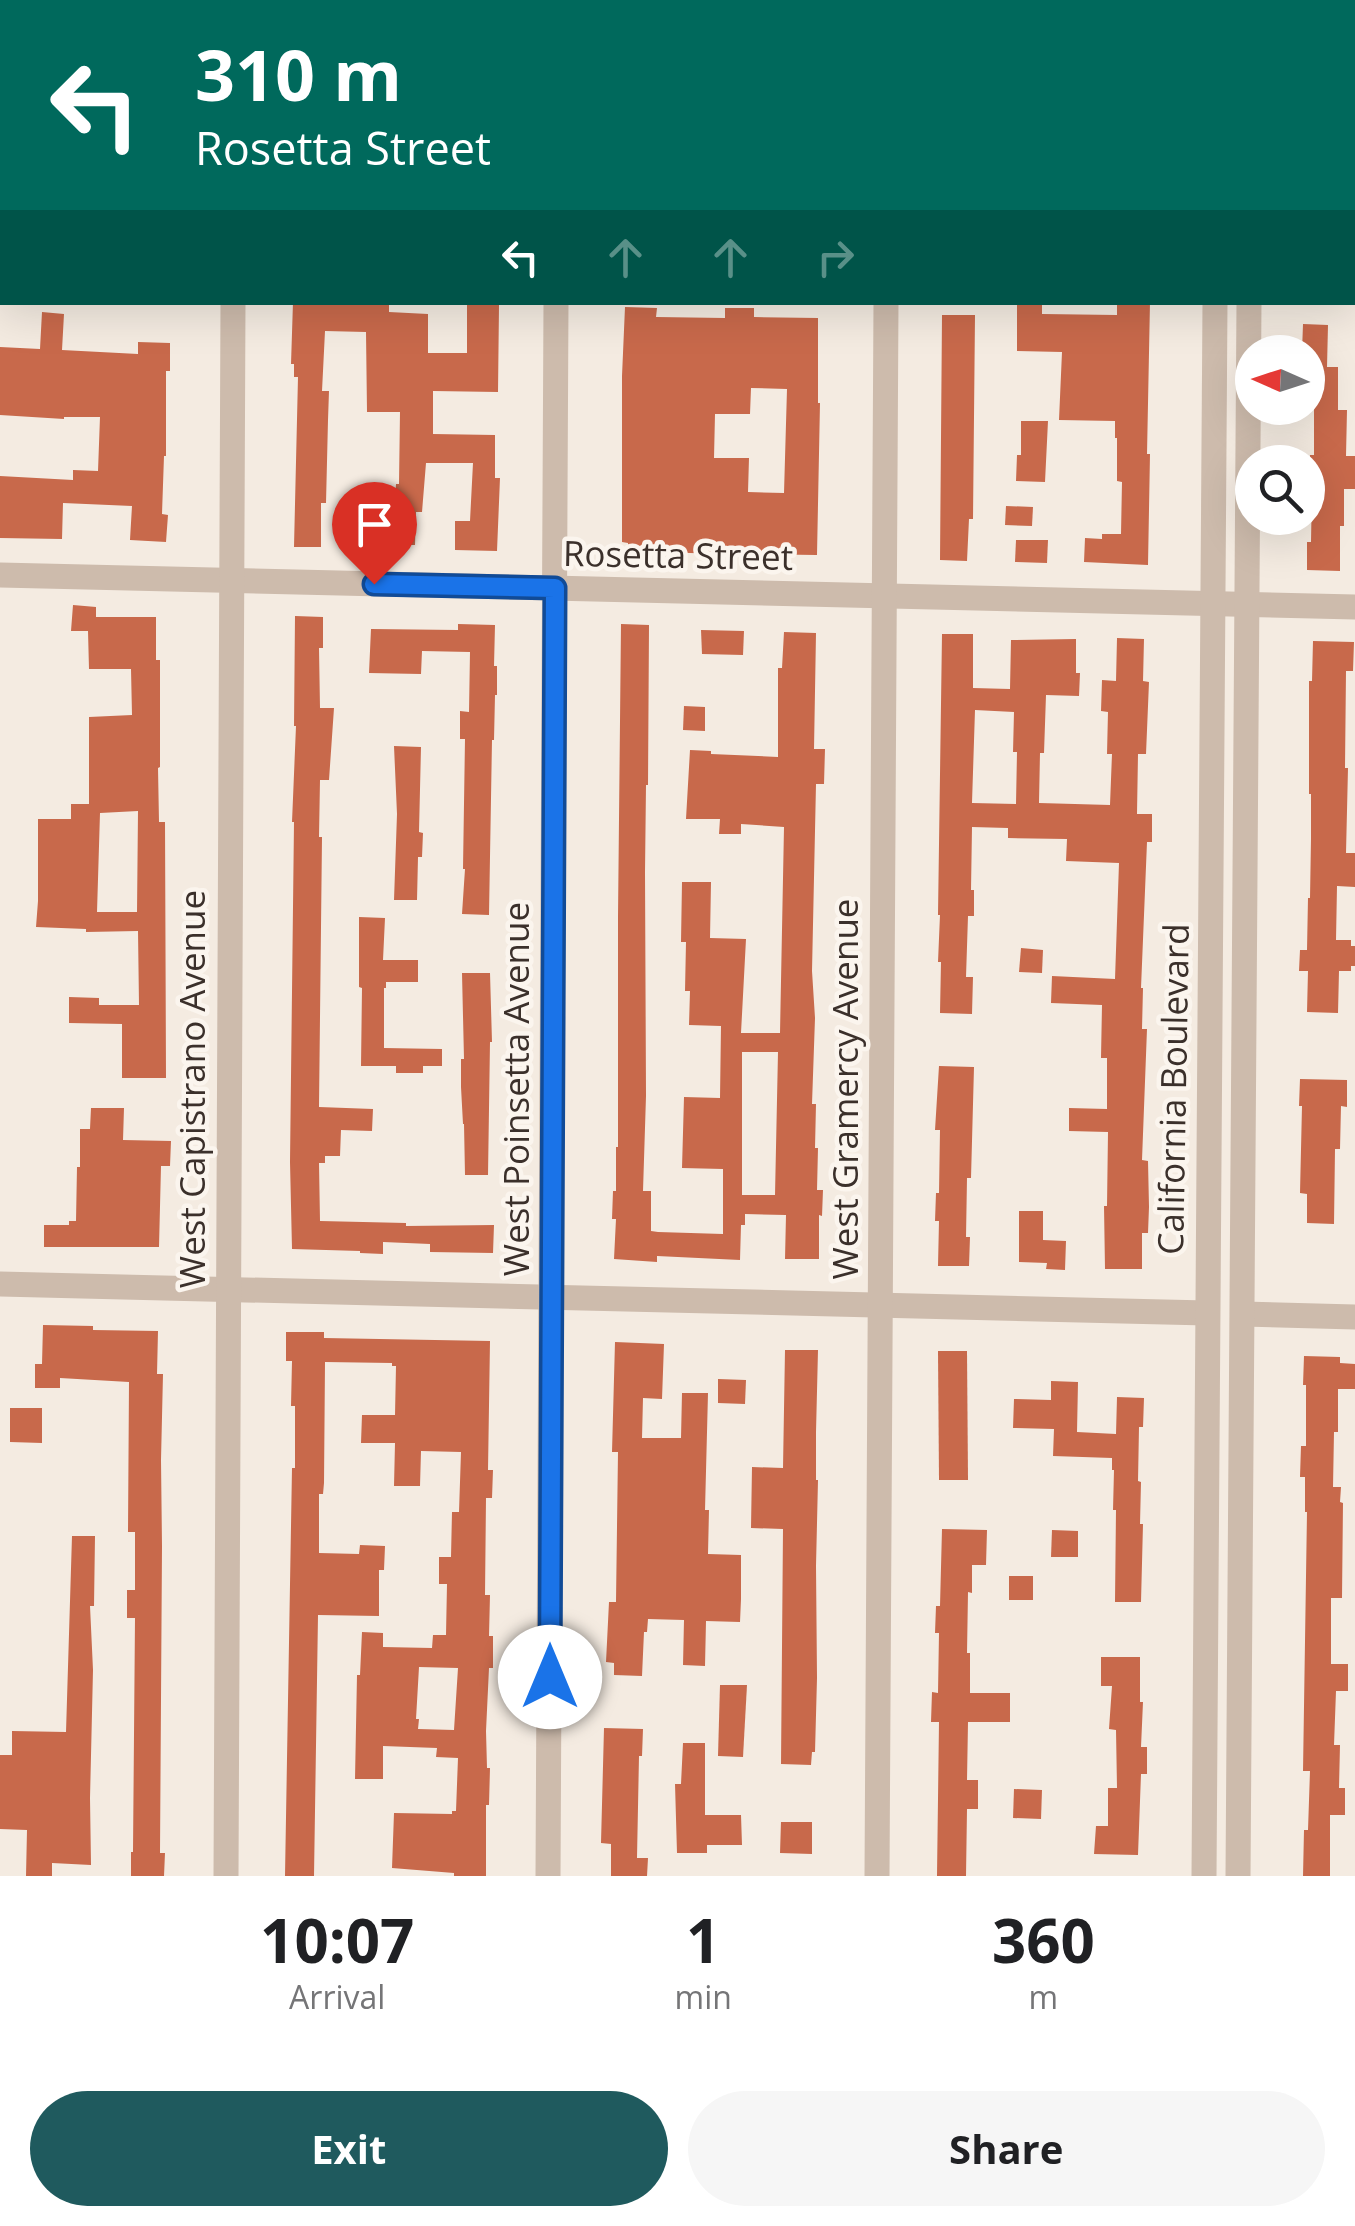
<!DOCTYPE html>
<style>
body{margin:0;font-family:"Open Sans",sans-serif;background:#f6f6f6;color:#202124;height:100vh;display:flex;flex-direction:column;font-size:38px;white-space:nowrap}
*{box-sizing:border-box;margin:0}
p{font-size:32px;color:#757577}
.icon{flex:none;width:55px;height:55px;fill:none;stroke:currentColor;stroke-width:2;stroke-linecap:round;stroke-linejoin:round}
.map{position:relative;height:1876px;overflow:hidden}
.sheet{display:flex;flex-direction:column;background:#fff;flex:1}
.sheet>*{flex:none}
.guide{position:absolute;left:0px;top:0px;width:1355px;height:305px;box-shadow:0 10px 40px #0002;background:#00695c;color:#fff;overflow:hidden}
.needle{width:65px;rotate:273deg}
.tools{position:absolute;left:1235px;top:335px;display:grid;gap:20px}
.tools a{display:grid;place-items:center;width:90px;height:90px;border-radius:50%;background:#fff;box-shadow:0 10px 40px #0002;font-size:50px}
.pin{position:absolute;display:grid;place-items:center;width:85px;height:85px;color:#fff;margin:-102px -42px;border-radius:50% 50% 50% 0;rotate:-45deg;box-shadow:0 0 10px #0007}
.pin .icon{rotate:45deg}
.me{position:absolute;width:110px;margin:-55px;rotate:0deg;stroke-linejoin:round;filter:drop-shadow(0 0 8px #0008)}
.turn{display:flex;align-items:center;gap:35px;height:210px;padding:0 30px;font-size:45px}
.turn .icon{width:130px;height:130px;stroke-width:2.5}
.turn b{display:block;font-size:70px;line-height:85px}
.lanes{display:flex;align-items:center;height:95px;padding:0 30px;background:#0003;justify-content:center;gap:50px;direction:ltr}
.lanes .off{opacity:.35}
.eta{display:flex;justify-content:space-evenly;align-items:center;height:170px;text-align:center}
.eta b{font-size:60px;font-weight:700;line-height:70px}
.action{display:flex;gap:20px;margin-top:auto;padding:20px 30px}
.action a{flex:1;height:115px;border-radius:60px;background:#1f5a5e;color:#fff;font-size:40px;font-weight:700;line-height:115px;text-align:center}
.action a+a{background:#f6f6f6;color:#202124}
.map>svg:first-child{display:block}
.building{fill:#c8694b;fill-rule:evenodd}
.lines{fill:none;stroke-linecap:round;stroke-linejoin:round}
.minor{stroke:#cdbbac;stroke-width:25}
.route-casing{stroke:#114b97;stroke-width:25}
.route{stroke:#1a73e8;stroke-width:18}
.labels{text-anchor:middle;stroke-width:9;stroke-linejoin:round;paint-order:stroke}
.street-label{font-size:35px;fill:#3b302b;stroke:#fbf5ee}
</style>
<div class="map">
<svg width="1355" height="1876" viewBox="0 0 1355 1876">
<rect width="100%" height="100%" fill="#f4ebe1"/>
<!-- building -->
<g class="building">
<path d="M 293,302 L 389,302 L 389,312 L 428,314 L 428,353 L 467,353 L 467,304 L 499,305 L 498,392 L 433,391 L 433,434 L 495,435 L 495,478 L 500,478 L 497,551 L 455,550 L 455,521 L 470,521 L 473,463 L 426,463 L 422,512 L 416,512 L 415,545 L 397,545 L 397,540 L 368,540 L 368,518 L 394,518 L 396,484 L 399,484 L 400,412 L 367,412 L 366,332 L 325,331 L 322,391 L 329,391 L 328,420 L 326,503 L 321,503 L 321,547 L 294,547 L 298,377 L 294,377 L 294,364 L 291,364 Z"/>
<path d="M 1017,302 L 1042,302 L 1042,314 L 1117,315 L 1117,302 L 1150,302 L 1147,454 L 1150,454 L 1148,565 L 1084,562 L 1085,538 L 1102,539 L 1102,534 L 1121,534 L 1122,482 L 1117,481 L 1117,438 L 1115,438 L 1115,421 L 1059,420 L 1062,352 L 1017,351 Z"/>
<path d="M 625,307 L 657,308 L 656,317 L 725,318 L 725,308 L 754,308 L 754,317 L 818,318 L 818,403 L 820,403 L 817,555 L 752,554 L 752,555 L 628,551 L 628,543 L 622,542 L 622,376 ZM 751,388 L 787,389 L 784,493 L 748,492 L 749,458 L 714,458 L 715,414 L 750,414 Z"/>
<path d="M 42,312 L 64,314 L 62,350 L 138,354 L 138,342 L 170,343 L 170,371 L 166,371 L 166,456 L 164,456 L 162,514 L 168,515 L 166,542 L 130,540 L 132,506 L 63,503 L 62,539 L 0,538 L 0,476 L 73,480 L 73,470 L 98,471 L 100,417 L 64,417 L 64,419 L 0,415 L 0,347 L 40,349 Z"/>
<path d="M 942,315 L 975,315 L 973,519 L 969,519 L 967,561 L 940,560 Z"/>
<path d="M 1303,324 L 1328,325 L 1327,367 L 1338,367 L 1338,410 L 1347,410 L 1346,456 L 1355,456 L 1355,489 L 1344,489 L 1344,526 L 1340,526 L 1340,571 L 1307,570 L 1307,542 L 1311,542 L 1312,488 L 1309,488 L 1310,455 L 1314,455 L 1314,394 L 1308,394 L 1308,352 L 1302,352 Z"/>
<path d="M 1021,421 L 1048,421 L 1045,482 L 1016,481 L 1017,455 L 1021,455 Z"/>
<path d="M 1006,506 L 1033,507 L 1032,526 L 1005,525 Z"/>
<path d="M 1016,540 L 1048,540 L 1047,563 L 1015,562 Z"/>
<path d="M 73,605 L 96,607 L 96,617 L 156,617 L 156,660 L 160,660 L 160,767 L 158,768 L 159,822 L 165,822 L 166,1078 L 122,1078 L 122,1024 L 69,1023 L 69,997 L 99,998 L 99,1005 L 139,1005 L 138,931 L 86,932 L 86,929 L 36,927 L 38,901 L 38,819 L 71,819 L 71,804 L 89,804 L 89,717 L 132,715 L 131,669 L 89,669 L 88,631 L 71,631 ZM 138,811 L 137,912 L 97,912 L 100,813 Z"/>
<path d="M 295,616 L 323,617 L 323,648 L 319,648 L 320,708 L 334,708 L 329,780 L 320,780 L 319,837 L 322,837 L 319,1107 L 373,1109 L 372,1131 L 341,1130 L 340,1156 L 325,1156 L 325,1163 L 319,1163 L 320,1221 L 406,1223 L 406,1226 L 494,1225 L 493,1253 L 430,1252 L 430,1244 L 383,1242 L 383,1254 L 360,1253 L 360,1251 L 292,1249 L 290,1162 L 294,822 L 292,822 L 296,726 L 294,726 Z"/>
<path d="M 458,624 L 495,625 L 494,666 L 497,666 L 497,695 L 495,695 L 494,740 L 492,740 L 489,915 L 462,914 L 465,869 L 463,869 L 465,739 L 460,739 L 460,711 L 469,712 L 470,652 L 422,651 L 421,674 L 369,673 L 371,629 L 458,630 Z"/>
<path d="M 621,624 L 649,625 L 648,785 L 646,785 L 645,872 L 646,1096 L 643,1191 L 651,1191 L 651,1231 L 658,1232 L 723,1234 L 723,1169 L 682,1168 L 684,1097 L 720,1098 L 721,1026 L 689,1025 L 690,991 L 685,991 L 686,942 L 681,942 L 682,882 L 711,882 L 710,938 L 746,939 L 741,1033 L 780,1033 L 784,827 L 741,824 L 741,834 L 719,834 L 720,819 L 686,819 L 690,750 L 711,751 L 711,754 L 778,757 L 778,668 L 782,668 L 784,632 L 816,633 L 814,749 L 825,749 L 824,784 L 816,784 L 812,971 L 815,1018 L 812,1104 L 816,1104 L 815,1148 L 818,1148 L 817,1190 L 823,1190 L 822,1216 L 819,1215 L 819,1259 L 785,1259 L 786,1215 L 745,1214 L 745,1225 L 741,1225 L 740,1260 L 657,1256 L 657,1262 L 614,1259 L 616,1219 L 612,1219 L 613,1191 L 616,1191 L 616,1147 L 618,1147 L 618,917 ZM 742,1052 L 778,1052 L 775,1195 L 742,1195 Z"/>
<path d="M 701,630 L 744,631 L 743,655 L 702,654 Z"/>
<path d="M 942,634 L 973,634 L 973,688 L 1010,689 L 1011,640 L 1076,639 L 1076,673 L 1080,673 L 1079,696 L 1046,695 L 1044,753 L 1040,753 L 1039,803 L 1110,805 L 1112,754 L 1107,754 L 1108,712 L 1101,711 L 1102,680 L 1116,681 L 1117,638 L 1144,639 L 1143,681 L 1149,682 L 1146,754 L 1138,754 L 1137,814 L 1152,814 L 1152,842 L 1147,842 L 1141,988 L 1143,988 L 1142,1029 L 1147,1029 L 1142,1160 L 1148,1161 L 1149,1207 L 1148,1233 L 1142,1233 L 1142,1269 L 1105,1269 L 1104,1206 L 1107,1206 L 1108,1132 L 1069,1131 L 1069,1108 L 1107,1109 L 1107,1058 L 1101,1058 L 1102,1005 L 1051,1003 L 1052,976 L 1115,979 L 1119,863 L 1066,861 L 1067,839 L 1008,838 L 1008,828 L 972,827 L 971,890 L 974,890 L 974,916 L 968,916 L 966,977 L 973,977 L 972,1014 L 940,1013 L 941,962 L 938,962 L 940,915 L 938,915 ZM 975,710 L 1014,712 L 1013,752 L 1017,752 L 1016,804 L 972,803 Z"/>
<path d="M 1313,641 L 1354,642 L 1353,671 L 1346,671 L 1345,768 L 1348,768 L 1346,853 L 1355,853 L 1355,887 L 1337,886 L 1336,940 L 1351,940 L 1351,946 L 1355,946 L 1355,966 L 1351,966 L 1351,971 L 1339,971 L 1338,1013 L 1307,1012 L 1308,971 L 1299,971 L 1300,950 L 1307,950 L 1308,898 L 1310,898 L 1311,839 L 1311,794 L 1309,794 L 1309,681 L 1312,681 Z"/>
<path d="M 684,706 L 705,707 L 705,731 L 683,730 Z"/>
<path d="M 394,746 L 421,747 L 419,832 L 423,833 L 422,857 L 418,857 L 417,900 L 394,900 L 397,814 Z"/>
<path d="M 359,917 L 385,918 L 383,960 L 418,960 L 418,982 L 386,982 L 386,988 L 384,988 L 384,1048 L 442,1049 L 442,1066 L 423,1066 L 423,1073 L 396,1073 L 396,1066 L 361,1066 L 362,988 L 359,987 Z"/>
<path d="M 1021,948 L 1043,950 L 1042,973 L 1019,972 Z"/>
<path d="M 462,973 L 490,973 L 492,1042 L 490,1042 L 488,1175 L 465,1175 L 464,1124 L 463,1124 L 461,1087 L 461,1059 L 464,1059 Z"/>
<path d="M 939,1066 L 974,1067 L 971,1178 L 967,1178 L 966,1237 L 970,1237 L 969,1266 L 938,1266 L 939,1221 L 935,1221 L 936,1193 L 939,1193 L 940,1130 L 935,1130 Z"/>
<path d="M 1300,1079 L 1347,1080 L 1347,1107 L 1341,1106 L 1340,1149 L 1335,1149 L 1334,1224 L 1307,1223 L 1307,1194 L 1300,1193 L 1302,1106 L 1299,1106 Z"/>
<path d="M 91,1108 L 124,1108 L 123,1140 L 171,1141 L 170,1166 L 161,1166 L 159,1247 L 44,1247 L 44,1225 L 69,1225 L 69,1221 L 76,1221 L 77,1167 L 80,1167 L 80,1129 L 90,1129 Z"/>
<path d="M 1019,1211 L 1043,1211 L 1043,1240 L 1066,1241 L 1065,1270 L 1046,1269 L 1047,1263 L 1019,1262 Z"/>
<path d="M 43,1325 L 93,1326 L 93,1330 L 158,1331 L 157,1374 L 163,1374 L 161,1460 L 162,1546 L 160,1853 L 165,1853 L 164,1876 L 131,1876 L 131,1852 L 133,1852 L 135,1618 L 127,1618 L 127,1590 L 135,1590 L 135,1532 L 128,1532 L 129,1382 L 60,1378 L 60,1388 L 35,1388 L 35,1364 L 42,1364 Z"/>
<path d="M 286,1332 L 324,1332 L 324,1338 L 490,1341 L 488,1470 L 493,1470 L 492,1498 L 486,1498 L 485,1595 L 490,1595 L 489,1636 L 493,1636 L 493,1668 L 489,1668 L 486,1731 L 487,1768 L 490,1768 L 489,1805 L 486,1805 L 486,1876 L 454,1876 L 454,1873 L 392,1868 L 394,1813 L 452,1814 L 452,1811 L 456,1811 L 458,1758 L 436,1757 L 437,1748 L 383,1746 L 383,1779 L 355,1779 L 357,1675 L 360,1675 L 362,1632 L 383,1633 L 383,1647 L 432,1648 L 433,1635 L 446,1635 L 447,1584 L 439,1584 L 439,1557 L 451,1557 L 452,1512 L 459,1512 L 461,1452 L 421,1451 L 420,1486 L 394,1486 L 395,1443 L 361,1443 L 362,1415 L 395,1415 L 396,1366 L 392,1366 L 392,1363 L 325,1362 L 324,1483 L 323,1494 L 319,1494 L 319,1553 L 359,1554 L 360,1545 L 385,1546 L 384,1570 L 379,1570 L 379,1616 L 318,1615 L 314,1876 L 285,1876 L 292,1468 L 295,1468 L 295,1406 L 291,1406 L 292,1361 L 286,1361 ZM 419,1667 L 458,1668 L 454,1730 L 418,1729 L 419,1719 L 416,1719 Z"/>
<path d="M 615,1342 L 664,1344 L 662,1399 L 643,1398 L 642,1438 L 681,1438 L 682,1393 L 708,1393 L 705,1510 L 709,1510 L 708,1554 L 741,1555 L 741,1599 L 740,1622 L 706,1621 L 705,1666 L 683,1665 L 684,1620 L 648,1619 L 647,1632 L 644,1632 L 642,1676 L 614,1675 L 614,1663 L 606,1662 L 609,1602 L 616,1602 L 618,1452 L 612,1452 Z"/>
<path d="M 785,1350 L 818,1350 L 816,1432 L 816,1480 L 818,1480 L 816,1566 L 817,1678 L 815,1752 L 812,1752 L 811,1765 L 781,1764 L 783,1529 L 751,1528 L 752,1467 L 783,1468 Z"/>
<path d="M 938,1351 L 967,1351 L 968,1480 L 939,1480 Z"/>
<path d="M 1304,1356 L 1340,1357 L 1340,1363 L 1355,1364 L 1355,1389 L 1338,1389 L 1338,1432 L 1334,1432 L 1333,1487 L 1341,1487 L 1340,1502 L 1343,1503 L 1342,1598 L 1331,1598 L 1331,1664 L 1348,1664 L 1348,1691 L 1336,1691 L 1334,1745 L 1340,1745 L 1339,1788 L 1345,1788 L 1345,1815 L 1330,1815 L 1330,1876 L 1303,1876 L 1304,1830 L 1308,1830 L 1310,1771 L 1303,1771 L 1307,1512 L 1305,1512 L 1305,1477 L 1300,1477 L 1301,1446 L 1306,1446 L 1306,1385 L 1303,1385 Z"/>
<path d="M 718,1379 L 746,1380 L 745,1404 L 718,1403 Z"/>
<path d="M 1051,1381 L 1078,1382 L 1077,1432 L 1116,1434 L 1117,1397 L 1144,1398 L 1143,1427 L 1139,1427 L 1138,1481 L 1141,1482 L 1140,1524 L 1143,1524 L 1141,1602 L 1115,1602 L 1116,1510 L 1113,1510 L 1114,1470 L 1112,1470 L 1112,1458 L 1053,1456 L 1054,1429 L 1013,1428 L 1014,1399 L 1051,1400 Z"/>
<path d="M 10,1408 L 42,1408 L 42,1443 L 10,1442 Z"/>
<path d="M 942,1529 L 987,1530 L 986,1565 L 972,1565 L 972,1593 L 968,1592 L 967,1653 L 970,1653 L 970,1693 L 1010,1693 L 1010,1722 L 968,1722 L 967,1780 L 978,1780 L 978,1809 L 967,1809 L 966,1876 L 937,1876 L 939,1722 L 931,1722 L 932,1692 L 938,1693 L 939,1633 L 935,1633 L 936,1606 L 940,1606 Z"/>
<path d="M 1052,1530 L 1078,1531 L 1078,1557 L 1051,1557 Z"/>
<path d="M 72,1536 L 95,1536 L 94,1606 L 90,1606 L 93,1670 L 90,1798 L 91,1865 L 52,1863 L 52,1876 L 26,1876 L 27,1830 L 0,1829 L 0,1755 L 12,1755 L 12,1731 L 66,1732 Z"/>
<rect x="1009" y="1576" width="24" height="24"/>
<path d="M 1101,1657 L 1140,1657 L 1140,1702 L 1143,1702 L 1141,1747 L 1147,1747 L 1147,1774 L 1141,1774 L 1138,1855 L 1094,1854 L 1096,1826 L 1108,1826 L 1108,1788 L 1117,1788 L 1116,1730 L 1109,1729 L 1112,1686 L 1101,1686 Z"/>
<path d="M 720,1685 L 747,1685 L 743,1757 L 718,1756 Z"/>
<path d="M 604,1728 L 643,1729 L 642,1756 L 639,1756 L 637,1858 L 648,1858 L 647,1876 L 611,1876 L 611,1844 L 601,1843 Z"/>
<path d="M 683,1743 L 705,1743 L 705,1815 L 741,1815 L 742,1845 L 707,1845 L 707,1853 L 677,1853 L 675,1784 L 681,1784 Z"/>
<path d="M 1014,1789 L 1042,1790 L 1041,1819 L 1013,1818 Z"/>
<path d="M 781,1822 L 812,1822 L 812,1854 L 780,1853 Z"/>
</g>
<g class="lines">
<!-- minor -->
<g class="minor">
<path d="M 236,2 L 236,0"/>
<path d="M 558,2 L 558,0"/>
<path d="M 887,2 L 887,0"/>
<path d="M 1223,2 L 1224,0"/>
<path d="M 1258,2 L 1259,0"/>
<path d="M 0,575 L 1355,607"/>
<path d="M 0,1284 L 1207,1313"/>
<path d="M 1243,1314 L 1355,1317"/>
<path d="M 226,1876 L 233,302"/>
<path d="M 548,1876 L 556,302"/>
<path d="M 877,1876 L 886,302"/>
<path d="M 1204,1876 L 1215,302"/>
<path d="M 1238,1876 L 1249,302"/>
</g>
</g>
<g class="lines">
<defs>
<path id="route" d="M 374,584 L 555,588 L 550,1677"/>
</defs>
<!-- route casing -->
<use href="#route" class="route-casing"/>
<!-- route -->
<use href="#route" class="route"/>
</g>
<g class="labels">
<!-- street labels -->
<g class="street-label">
<text transform="translate(678 556) rotate(1)" y="12">Rosetta Street</text>
<text transform="translate(193 1089) rotate(-90)" y="12">West Capistrano Avenue</text>
<text transform="translate(517 1089) rotate(-90)" y="12">West Poinsetta Avenue</text>
<text transform="translate(846 1089) rotate(-90)" y="12">West Gramercy Avenue</text>
<text transform="translate(1174 1089) rotate(-89)" y="12">California Boulevard</text>
</g>
</g>
</svg>
<div class="tools">
<a><svg class="needle" viewBox="-14 -14 28 28"><path d="M0-13l5 13h-10z" fill="#e53935"/><path d="M0 13l5-13h-10z" fill="#757577"/></svg></a>
<a><svg class="icon" aria-label="search" viewBox="0 0 24 24"><circle cx="10" cy="10" r="6"/><path d="M15 15l6 6"/></svg></a>
</div>
<div class="pin" style="left:374px;top:584px;background:#d93025"><svg class="icon" aria-label="arrive" viewBox="0 0 24 24"><path d="M6 21V4h12l-3 4 3 4H6"/></svg></div>
<svg class="me" style="left:550px;top:1677px" viewBox="-20 -20 40 40"><circle r="19" fill="#fff"/><path d="M0-13L10 11 0 6-10 11z" fill="#1a73e8"/></svg>
<div class="guide">
<div class="turn"><svg class="icon" aria-label="left" viewBox="0 0 24 24"><path d="M17 20v-9H6M10 6l-5 5 5 5"/></svg><div><b>310 m</b>Rosetta Street</div></div>
<div class="lanes"><svg class="icon" aria-label="left" viewBox="0 0 24 24"><path d="M17 20v-9H6M10 6l-5 5 5 5"/></svg><svg class="icon off" aria-label="ahead" viewBox="0 0 24 24"><path d="M12 20V5M6 11l6-6 6 6"/></svg><svg class="icon off" aria-label="ahead" viewBox="0 0 24 24"><path d="M12 20V5M6 11l6-6 6 6"/></svg><svg class="icon off" aria-label="right" viewBox="0 0 24 24"><path d="M7 20v-9h11M14 6l5 5-5 5"/></svg></div>
</div>
</div>
<section class="sheet">
<div class="eta">
<div><b>10:07</b><p>Arrival</p></div>
<div><b>1</b><p>min</p></div>
<div><b>360</b><p>m</p></div>
</div>
<div class="action"><a>Exit</a><a>Share</a></div>
</section>
